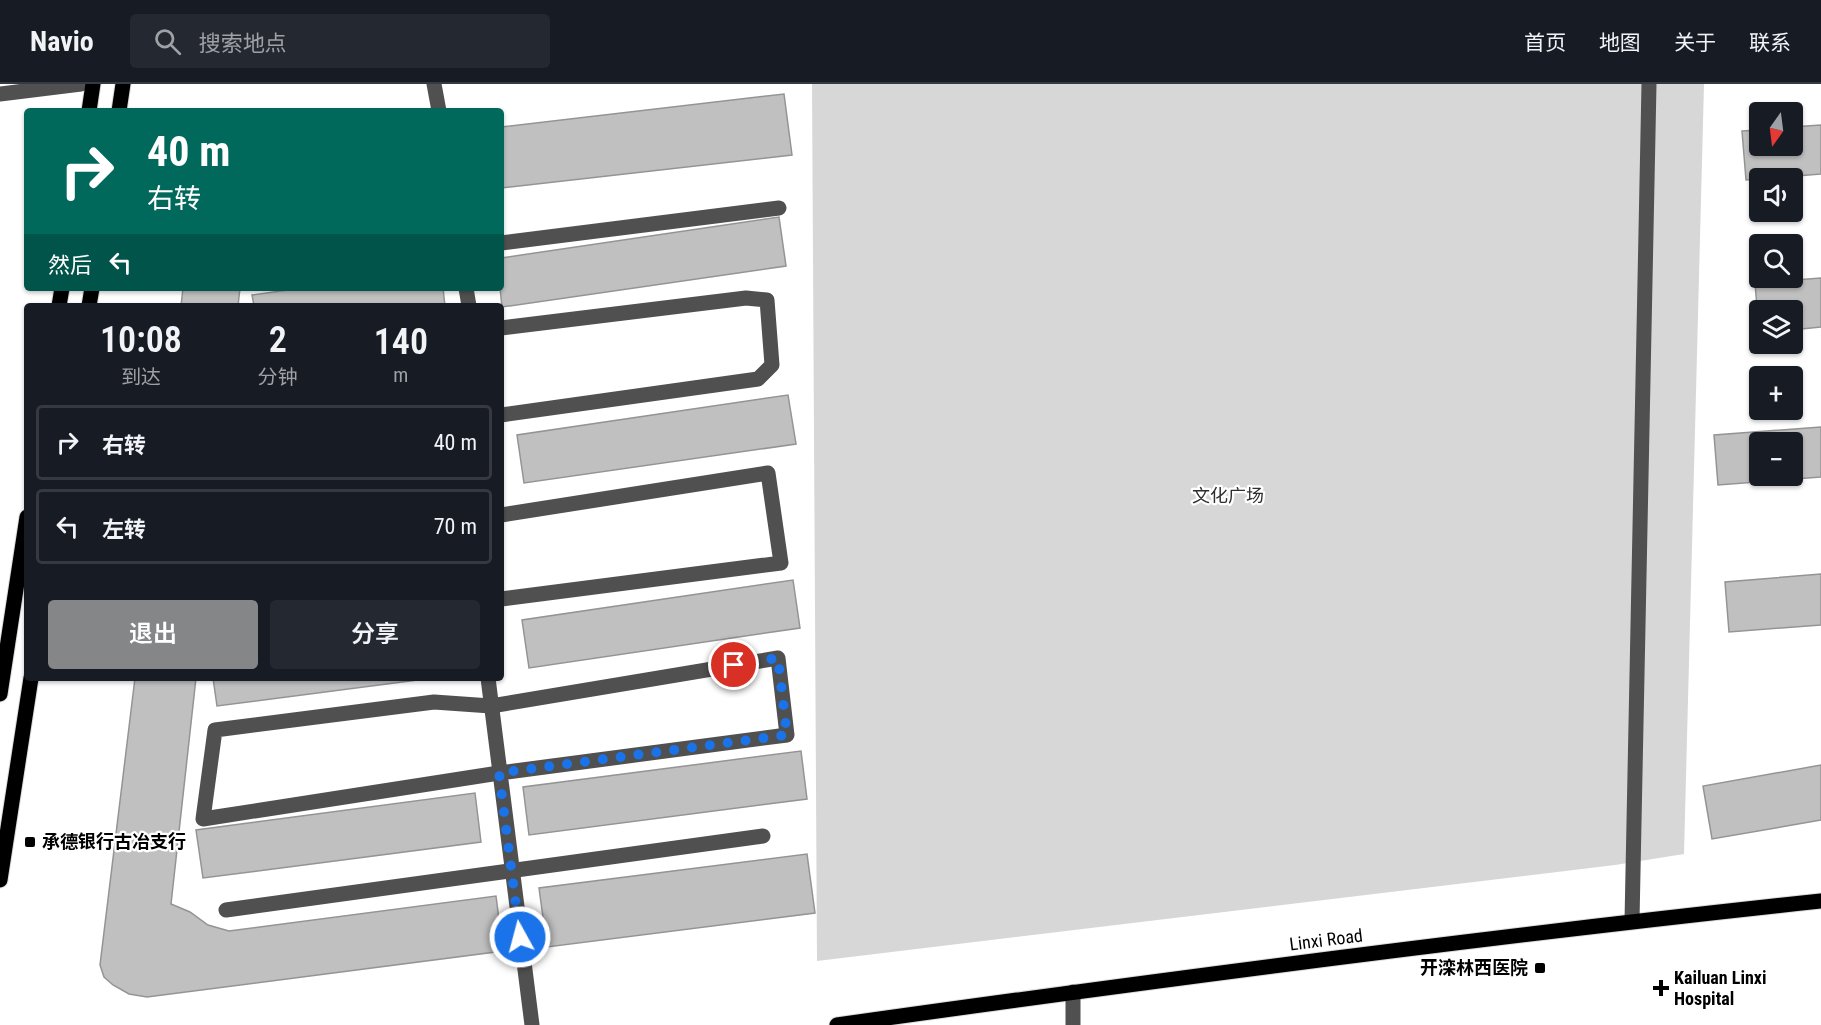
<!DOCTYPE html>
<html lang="zh">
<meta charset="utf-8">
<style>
body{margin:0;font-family:"Roboto Condensed","Noto Sans SC",sans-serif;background:#242831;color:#f1f3f6;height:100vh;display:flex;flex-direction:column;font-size:22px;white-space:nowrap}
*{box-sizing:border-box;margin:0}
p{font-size:20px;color:#9ea1a6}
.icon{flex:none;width:33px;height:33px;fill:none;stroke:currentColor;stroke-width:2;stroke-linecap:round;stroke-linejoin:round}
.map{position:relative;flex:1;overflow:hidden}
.panel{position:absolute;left:24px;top:219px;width:480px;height:378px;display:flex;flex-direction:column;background:#171b24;border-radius:6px;box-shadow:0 2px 4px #0004}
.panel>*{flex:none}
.guide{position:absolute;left:24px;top:24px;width:480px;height:183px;border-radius:6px;box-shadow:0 2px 4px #0004;background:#00695c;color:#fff;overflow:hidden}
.needle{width:39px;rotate:194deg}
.controls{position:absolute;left:1749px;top:18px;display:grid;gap:12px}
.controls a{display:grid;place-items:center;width:54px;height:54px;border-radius:6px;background:#171b24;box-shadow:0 2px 4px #0004;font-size:30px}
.pin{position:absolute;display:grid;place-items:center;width:51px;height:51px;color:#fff;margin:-26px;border:3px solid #fff;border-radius:50%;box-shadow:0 2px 6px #0007}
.me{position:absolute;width:66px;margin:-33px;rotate:353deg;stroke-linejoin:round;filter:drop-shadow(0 0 4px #0008)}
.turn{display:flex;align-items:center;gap:21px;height:126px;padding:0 24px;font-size:27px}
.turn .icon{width:78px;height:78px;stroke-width:2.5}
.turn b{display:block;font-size:42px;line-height:51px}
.then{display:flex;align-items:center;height:57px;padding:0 24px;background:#0003;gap:12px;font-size:22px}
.eta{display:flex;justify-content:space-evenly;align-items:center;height:102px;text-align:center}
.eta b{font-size:36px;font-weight:600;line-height:42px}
.action{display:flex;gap:12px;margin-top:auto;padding:12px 24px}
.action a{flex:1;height:69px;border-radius:6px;background:#858687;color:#fff;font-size:24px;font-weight:600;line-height:69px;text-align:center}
.action a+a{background:#242831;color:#f1f3f6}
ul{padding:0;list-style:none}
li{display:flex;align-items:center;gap:18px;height:75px;margin:0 12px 9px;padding:0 12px;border:3px solid #363941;border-radius:6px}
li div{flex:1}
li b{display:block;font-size:22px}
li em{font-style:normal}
header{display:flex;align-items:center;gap:36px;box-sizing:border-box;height:84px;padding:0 30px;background:#171b24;border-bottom:2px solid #363941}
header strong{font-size:28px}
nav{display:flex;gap:33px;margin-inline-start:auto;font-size:21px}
.search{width:420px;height:54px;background:#242831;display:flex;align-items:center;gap:15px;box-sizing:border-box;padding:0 21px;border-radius:6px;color:#9ea1a6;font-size:22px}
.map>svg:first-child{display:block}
.green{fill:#d7d7d7}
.building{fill:#c0c0c0;stroke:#949494;stroke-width:1.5;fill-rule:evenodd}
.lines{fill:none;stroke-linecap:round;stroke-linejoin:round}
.major-casing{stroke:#dbdbdb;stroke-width:17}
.minor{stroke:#505050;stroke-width:15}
.major{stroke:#000;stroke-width:15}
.route{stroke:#1a73e8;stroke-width:10;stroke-dasharray:0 18}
.poi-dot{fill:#000;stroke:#fff;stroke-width:2}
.labels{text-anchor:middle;stroke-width:4.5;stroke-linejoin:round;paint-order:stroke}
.park-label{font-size:18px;fill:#2e2e2e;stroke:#fff}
.poi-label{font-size:18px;font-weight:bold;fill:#000;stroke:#fff;text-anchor:start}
.street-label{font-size:18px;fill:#000;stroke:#fff}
</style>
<header>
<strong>Navio</strong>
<div class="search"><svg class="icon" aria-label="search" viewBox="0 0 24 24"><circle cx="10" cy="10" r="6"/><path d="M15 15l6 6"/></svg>搜索地点</div>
<nav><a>首页</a><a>地图</a><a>关于</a><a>联系</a></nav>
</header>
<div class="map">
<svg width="1821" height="941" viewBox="0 0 1821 941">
<rect width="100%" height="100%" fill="#fff"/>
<!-- green -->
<path class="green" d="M 812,0 L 1704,0 L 1684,770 L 1615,781 L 817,877 Z"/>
<!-- building -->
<g class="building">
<path d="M 784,10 L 792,71 L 501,104 L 501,43 Z"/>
<path d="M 1821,41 L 1821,90 L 1746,96 L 1742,47 L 1760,46 L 1760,62 L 1792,62 L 1792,43 Z"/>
<path d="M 779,133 L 786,182 L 502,223 L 500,204 L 501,174 Z"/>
<path d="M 1821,194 L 1821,243 L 1792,246 L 1792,226 L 1760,226 L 1759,248 L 1755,199 Z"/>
<path d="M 183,204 L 240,204 L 238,222 L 181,222 Z"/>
<path d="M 302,204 L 443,204 L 445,222 L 254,222 L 252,211 Z"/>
<path d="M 788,311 L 796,360 L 524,399 L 517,351 Z"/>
<path d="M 1821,343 L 1821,393 L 1718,401 L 1714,351 ZM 1760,358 L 1792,358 L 1792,392 L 1760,392 Z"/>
<path d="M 1821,490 L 1821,541 L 1729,548 L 1725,498 Z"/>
<path d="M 793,496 L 800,544 L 529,584 L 522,536 Z"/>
<path d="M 135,594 L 196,594 L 171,820 L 190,828 L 208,841 L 229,847 L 496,812 L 503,867 L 147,913 L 129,910 L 113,901 L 104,893 L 100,881 Z"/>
<path d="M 213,594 L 433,594 L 217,622 Z"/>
<path d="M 801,667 L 807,715 L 529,751 L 523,703 Z"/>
<path d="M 1821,681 L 1821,736 L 1712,755 L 1703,702 Z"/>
<path d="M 475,709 L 481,758 L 203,794 L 196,746 Z"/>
<path d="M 807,770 L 815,829 L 547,863 L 539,804 Z"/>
</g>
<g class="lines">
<defs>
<g id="major">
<path d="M 89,27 L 93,0"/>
<path d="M 119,27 L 123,0"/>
<path d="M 59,222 L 62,204"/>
<path d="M 89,222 L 92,204"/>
<path d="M 0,610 L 27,433"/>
<path d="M 0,796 L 31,594"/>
<path d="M 837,941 C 1164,895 1492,852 1821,817"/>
</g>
</defs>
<!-- major casing -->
<use href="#major" class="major-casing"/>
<!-- minor -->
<g class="minor">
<path d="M 434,0 L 439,27"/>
<path d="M 0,10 L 81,0"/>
<path d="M 501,159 L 779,124"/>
<path d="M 466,204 L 469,222"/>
<path d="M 501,244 L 746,214 L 767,216 L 772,281 L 758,295 L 501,331"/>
<path d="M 501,431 L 768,389 L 781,479 L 501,515"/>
<path d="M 778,574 L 787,651 L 499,689 L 203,735 L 215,646 L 434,618 L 491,622 Z"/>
<path d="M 488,594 L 532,941"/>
<path d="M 226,826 L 763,752"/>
<path d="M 1632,837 L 1649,0"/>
<path d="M 1073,908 L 1073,941"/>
</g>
<!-- major -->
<use href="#major" class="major"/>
</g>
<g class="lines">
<!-- route -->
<path class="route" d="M 520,853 L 499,689 L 787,651 L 778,574 L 734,581"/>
</g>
<!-- markers -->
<g class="poi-dot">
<rect x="24" y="752" width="12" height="12" rx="3"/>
<rect x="1534" y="878" width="12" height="12" rx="3"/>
<path d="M1658 895h6v6h6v6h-6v6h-6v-6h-6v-6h6z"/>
</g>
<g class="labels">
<!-- park labels -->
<g class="park-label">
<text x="1228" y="418">文化广场</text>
</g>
<!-- poi labels -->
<g class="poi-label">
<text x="42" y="764">承德银行古冶支行</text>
<text x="1528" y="890" text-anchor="end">开滦林西医院</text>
<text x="1674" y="900">Kailuan Linxi<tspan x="1674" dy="21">Hospital</tspan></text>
</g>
<!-- street labels -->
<g class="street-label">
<text transform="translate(1326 856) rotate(-7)" y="6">Linxi Road</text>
</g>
</g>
</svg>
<div class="controls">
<a><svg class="needle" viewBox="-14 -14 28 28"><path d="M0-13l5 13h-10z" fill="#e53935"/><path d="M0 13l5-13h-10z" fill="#9ea1a6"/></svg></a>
<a><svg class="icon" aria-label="sound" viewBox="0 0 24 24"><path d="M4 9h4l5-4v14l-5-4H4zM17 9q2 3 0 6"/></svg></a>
<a><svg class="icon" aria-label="search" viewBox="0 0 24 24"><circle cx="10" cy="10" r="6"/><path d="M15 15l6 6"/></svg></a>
<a><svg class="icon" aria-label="layers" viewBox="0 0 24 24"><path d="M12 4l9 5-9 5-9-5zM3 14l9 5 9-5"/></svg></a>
<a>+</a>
<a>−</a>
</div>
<div class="pin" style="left:734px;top:581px;background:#d93025"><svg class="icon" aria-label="arrive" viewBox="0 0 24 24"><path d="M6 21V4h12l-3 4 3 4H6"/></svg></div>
<svg class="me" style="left:520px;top:853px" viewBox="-20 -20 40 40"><circle r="17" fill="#1a73e8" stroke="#fff" stroke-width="3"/><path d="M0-11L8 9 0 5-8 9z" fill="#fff"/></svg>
<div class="guide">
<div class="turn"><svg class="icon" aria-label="right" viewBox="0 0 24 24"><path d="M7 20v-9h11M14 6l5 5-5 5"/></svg><div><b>40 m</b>右转</div></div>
<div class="then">然后<svg class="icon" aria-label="left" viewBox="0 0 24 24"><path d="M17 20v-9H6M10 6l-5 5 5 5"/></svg></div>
</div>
<section class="panel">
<div class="eta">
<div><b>10:08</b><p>到达</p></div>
<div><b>2</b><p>分钟</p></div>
<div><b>140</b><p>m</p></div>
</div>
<ul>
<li><svg class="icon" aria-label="right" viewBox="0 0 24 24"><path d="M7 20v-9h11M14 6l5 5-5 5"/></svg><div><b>右转</b></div><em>40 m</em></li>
<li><svg class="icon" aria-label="left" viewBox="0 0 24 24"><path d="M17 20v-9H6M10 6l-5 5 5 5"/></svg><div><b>左转</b></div><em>70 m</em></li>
</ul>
<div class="action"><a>退出</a><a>分享</a></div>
</section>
</div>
